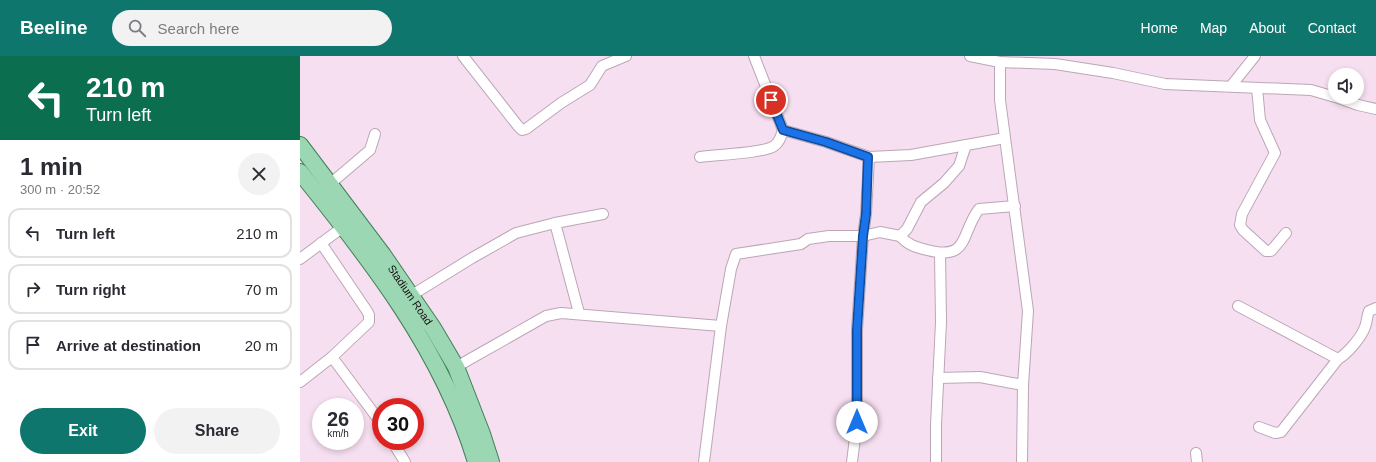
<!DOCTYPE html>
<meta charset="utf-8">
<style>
body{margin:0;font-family:Arial,sans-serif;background:#f2f2f3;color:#2b2b33;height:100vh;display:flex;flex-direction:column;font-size:15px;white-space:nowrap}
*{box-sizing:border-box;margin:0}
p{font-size:13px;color:#7c7c81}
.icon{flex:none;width:22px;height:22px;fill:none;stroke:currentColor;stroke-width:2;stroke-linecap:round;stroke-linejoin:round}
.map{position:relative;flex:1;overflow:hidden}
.drawer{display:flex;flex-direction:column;background:#fff;width:300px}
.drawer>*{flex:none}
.banner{background:#0b6e4f;color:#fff;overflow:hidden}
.fabs{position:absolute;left:1028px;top:12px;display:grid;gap:8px}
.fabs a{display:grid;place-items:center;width:36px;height:36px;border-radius:50%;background:#fff;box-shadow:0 2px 6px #0003;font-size:20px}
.speed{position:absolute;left:12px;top:342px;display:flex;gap:8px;font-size:20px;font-weight:700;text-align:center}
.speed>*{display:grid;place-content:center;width:52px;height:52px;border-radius:50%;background:#fff;box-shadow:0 2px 6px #0003;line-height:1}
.speed small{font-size:10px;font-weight:400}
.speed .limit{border:6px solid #d22;background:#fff;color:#111}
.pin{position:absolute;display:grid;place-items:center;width:34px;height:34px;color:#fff;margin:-17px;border:2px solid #fff;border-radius:50%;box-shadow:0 1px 4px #0007}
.me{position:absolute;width:44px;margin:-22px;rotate:0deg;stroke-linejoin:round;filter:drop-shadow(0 0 3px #0008)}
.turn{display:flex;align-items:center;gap:14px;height:84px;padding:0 20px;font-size:18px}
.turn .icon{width:52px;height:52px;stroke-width:2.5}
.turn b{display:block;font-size:28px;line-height:34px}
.round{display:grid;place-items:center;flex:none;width:42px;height:42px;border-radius:21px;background:#f2f2f3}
.overview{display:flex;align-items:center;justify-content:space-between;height:68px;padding:0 20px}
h1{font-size:24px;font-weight:800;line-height:30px}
.cta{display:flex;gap:8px;margin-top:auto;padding:8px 20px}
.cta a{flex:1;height:46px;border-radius:24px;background:#0f766e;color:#fff;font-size:16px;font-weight:800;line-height:46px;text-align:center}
.cta a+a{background:#f2f2f3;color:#2b2b33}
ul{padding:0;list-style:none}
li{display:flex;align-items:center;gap:12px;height:50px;margin:0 8px 6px;padding:0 12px;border:2px solid #e1e1e2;border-radius:12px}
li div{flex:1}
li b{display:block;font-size:15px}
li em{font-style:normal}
header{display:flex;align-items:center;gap:24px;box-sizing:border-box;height:56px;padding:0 20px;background:#0f766e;color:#fff}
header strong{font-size:19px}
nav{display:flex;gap:22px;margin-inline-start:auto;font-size:14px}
.search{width:280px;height:36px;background:#f2f2f3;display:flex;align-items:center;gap:10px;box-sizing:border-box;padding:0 14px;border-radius:22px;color:#7c7c81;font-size:15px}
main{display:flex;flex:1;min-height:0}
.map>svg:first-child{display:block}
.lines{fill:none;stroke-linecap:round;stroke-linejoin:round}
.street-casing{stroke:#bca6b6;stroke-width:12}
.primary-casing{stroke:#407f58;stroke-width:18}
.street{stroke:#fff;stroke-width:10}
.primary{stroke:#9bd7b2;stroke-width:16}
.route-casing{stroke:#114b97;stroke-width:10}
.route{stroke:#1a73e8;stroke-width:7}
.labels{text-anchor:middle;stroke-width:3;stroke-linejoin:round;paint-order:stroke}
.street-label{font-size:11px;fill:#130c11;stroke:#fff}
</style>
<header>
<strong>Beeline</strong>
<div class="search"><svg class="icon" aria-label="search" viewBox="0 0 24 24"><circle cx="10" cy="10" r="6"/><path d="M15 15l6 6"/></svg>Search here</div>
<nav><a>Home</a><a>Map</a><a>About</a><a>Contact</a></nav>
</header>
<main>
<section class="drawer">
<div class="banner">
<div class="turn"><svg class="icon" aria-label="left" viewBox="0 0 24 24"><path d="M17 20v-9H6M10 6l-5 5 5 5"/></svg><div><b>210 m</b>Turn left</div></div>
</div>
<div class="overview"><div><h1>1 min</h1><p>300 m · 20:52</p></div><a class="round"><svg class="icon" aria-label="close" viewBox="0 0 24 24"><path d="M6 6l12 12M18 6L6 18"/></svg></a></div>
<ul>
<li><svg class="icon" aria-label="left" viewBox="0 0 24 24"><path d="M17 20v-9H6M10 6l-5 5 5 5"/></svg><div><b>Turn left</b></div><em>210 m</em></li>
<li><svg class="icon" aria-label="right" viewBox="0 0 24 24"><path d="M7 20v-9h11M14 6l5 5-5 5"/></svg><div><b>Turn right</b></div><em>70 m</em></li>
<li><svg class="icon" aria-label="arrive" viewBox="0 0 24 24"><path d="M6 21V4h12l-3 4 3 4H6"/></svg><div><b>Arrive at destination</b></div><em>20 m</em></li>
</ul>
<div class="cta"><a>Exit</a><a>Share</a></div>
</section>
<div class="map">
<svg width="1076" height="406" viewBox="0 0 1076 406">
<rect width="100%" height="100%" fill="#f6dff0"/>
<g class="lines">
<defs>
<g id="street">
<path d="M 163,0 L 218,70 L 222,74 L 226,73 L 261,47 L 290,29 L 302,10 L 326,0"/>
<path d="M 670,0 L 700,6 L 755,8 L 813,17 L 865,28 L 1011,34 L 1035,41"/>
<path d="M 700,6 L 700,44 L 728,255 L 723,329 L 722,406"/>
<path d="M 931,30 L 955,0"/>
<path d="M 957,32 L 960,64 L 975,97 L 942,158 L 940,169 L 943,174 L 966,195 L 971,195 L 986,177"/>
<path d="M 1036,41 L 1058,49 L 1076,53"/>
<path d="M 483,74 L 526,86 L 569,101 L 611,99 L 705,82"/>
<path d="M 400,101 C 414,99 465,97 474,90 C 480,86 481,80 483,74 L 454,0"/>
<path d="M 30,128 L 70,94 L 75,78"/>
<path d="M 255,167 L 279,257"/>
<path d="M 600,180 L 607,173 L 621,146 L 644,127 L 659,110 L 666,89"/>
<path d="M 0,203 L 43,171"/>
<path d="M 112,239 L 172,202 L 216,177 L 255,167 L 303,158"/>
<path d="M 938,250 L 1038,303"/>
<path d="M 32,301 L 81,367"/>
<path d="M 156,311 L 246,260 L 261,257 L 421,270"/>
<path d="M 638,322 L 680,321 L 723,329"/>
<path d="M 0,326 L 32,301 L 69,266 L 69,259 L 67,255 L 21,187"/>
<path d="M 959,371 L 975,377 L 981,376 L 1038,303 C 1047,298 1061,282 1065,271 C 1067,266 1067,260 1069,255 L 1076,252"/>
<path d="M 92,385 L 105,406"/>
<path d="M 896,397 L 897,406"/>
<path d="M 404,406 L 421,270 L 431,213 L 436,198 L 501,188 L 508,183 L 529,180 L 563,180 L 580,176 L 600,180 C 608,189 615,191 627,194 C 670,205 660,178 679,153 L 715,150"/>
<path d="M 552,406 L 557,366 L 557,274 L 563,180 L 566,158 L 569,101"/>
<path d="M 636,406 L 636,369 L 641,266 L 640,197"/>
</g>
<g id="primary">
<path id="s1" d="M 0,89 L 83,199 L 133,272 L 156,311 L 182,378 L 191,406"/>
<path d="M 0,116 C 71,204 143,296 176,406"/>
</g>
</defs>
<!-- street casing -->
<use href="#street" class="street-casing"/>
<!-- primary casing -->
<use href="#primary" class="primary-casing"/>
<!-- street -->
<use href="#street" class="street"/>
<!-- primary -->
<use href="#primary" class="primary"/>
</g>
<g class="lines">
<defs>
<path id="route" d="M 471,44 L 483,74 L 526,86 L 568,101 L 566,158 L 563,180 L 557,274 L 557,366"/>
</defs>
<!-- route casing -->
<use href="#route" class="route-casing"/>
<!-- route -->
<use href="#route" class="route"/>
</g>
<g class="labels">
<!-- street labels -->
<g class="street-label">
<text dy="4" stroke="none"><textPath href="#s1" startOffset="186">Stadium Road</textPath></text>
</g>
</g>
</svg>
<div class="fabs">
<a><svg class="icon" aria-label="sound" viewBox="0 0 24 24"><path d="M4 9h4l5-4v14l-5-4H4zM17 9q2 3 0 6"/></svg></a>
</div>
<div class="speed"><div>26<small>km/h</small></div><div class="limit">30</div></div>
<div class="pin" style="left:471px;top:44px;background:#d93025"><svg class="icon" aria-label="arrive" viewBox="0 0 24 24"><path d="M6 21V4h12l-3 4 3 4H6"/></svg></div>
<svg class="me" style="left:557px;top:366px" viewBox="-20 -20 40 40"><circle r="19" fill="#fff"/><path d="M0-13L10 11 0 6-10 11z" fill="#1a73e8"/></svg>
</div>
</main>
